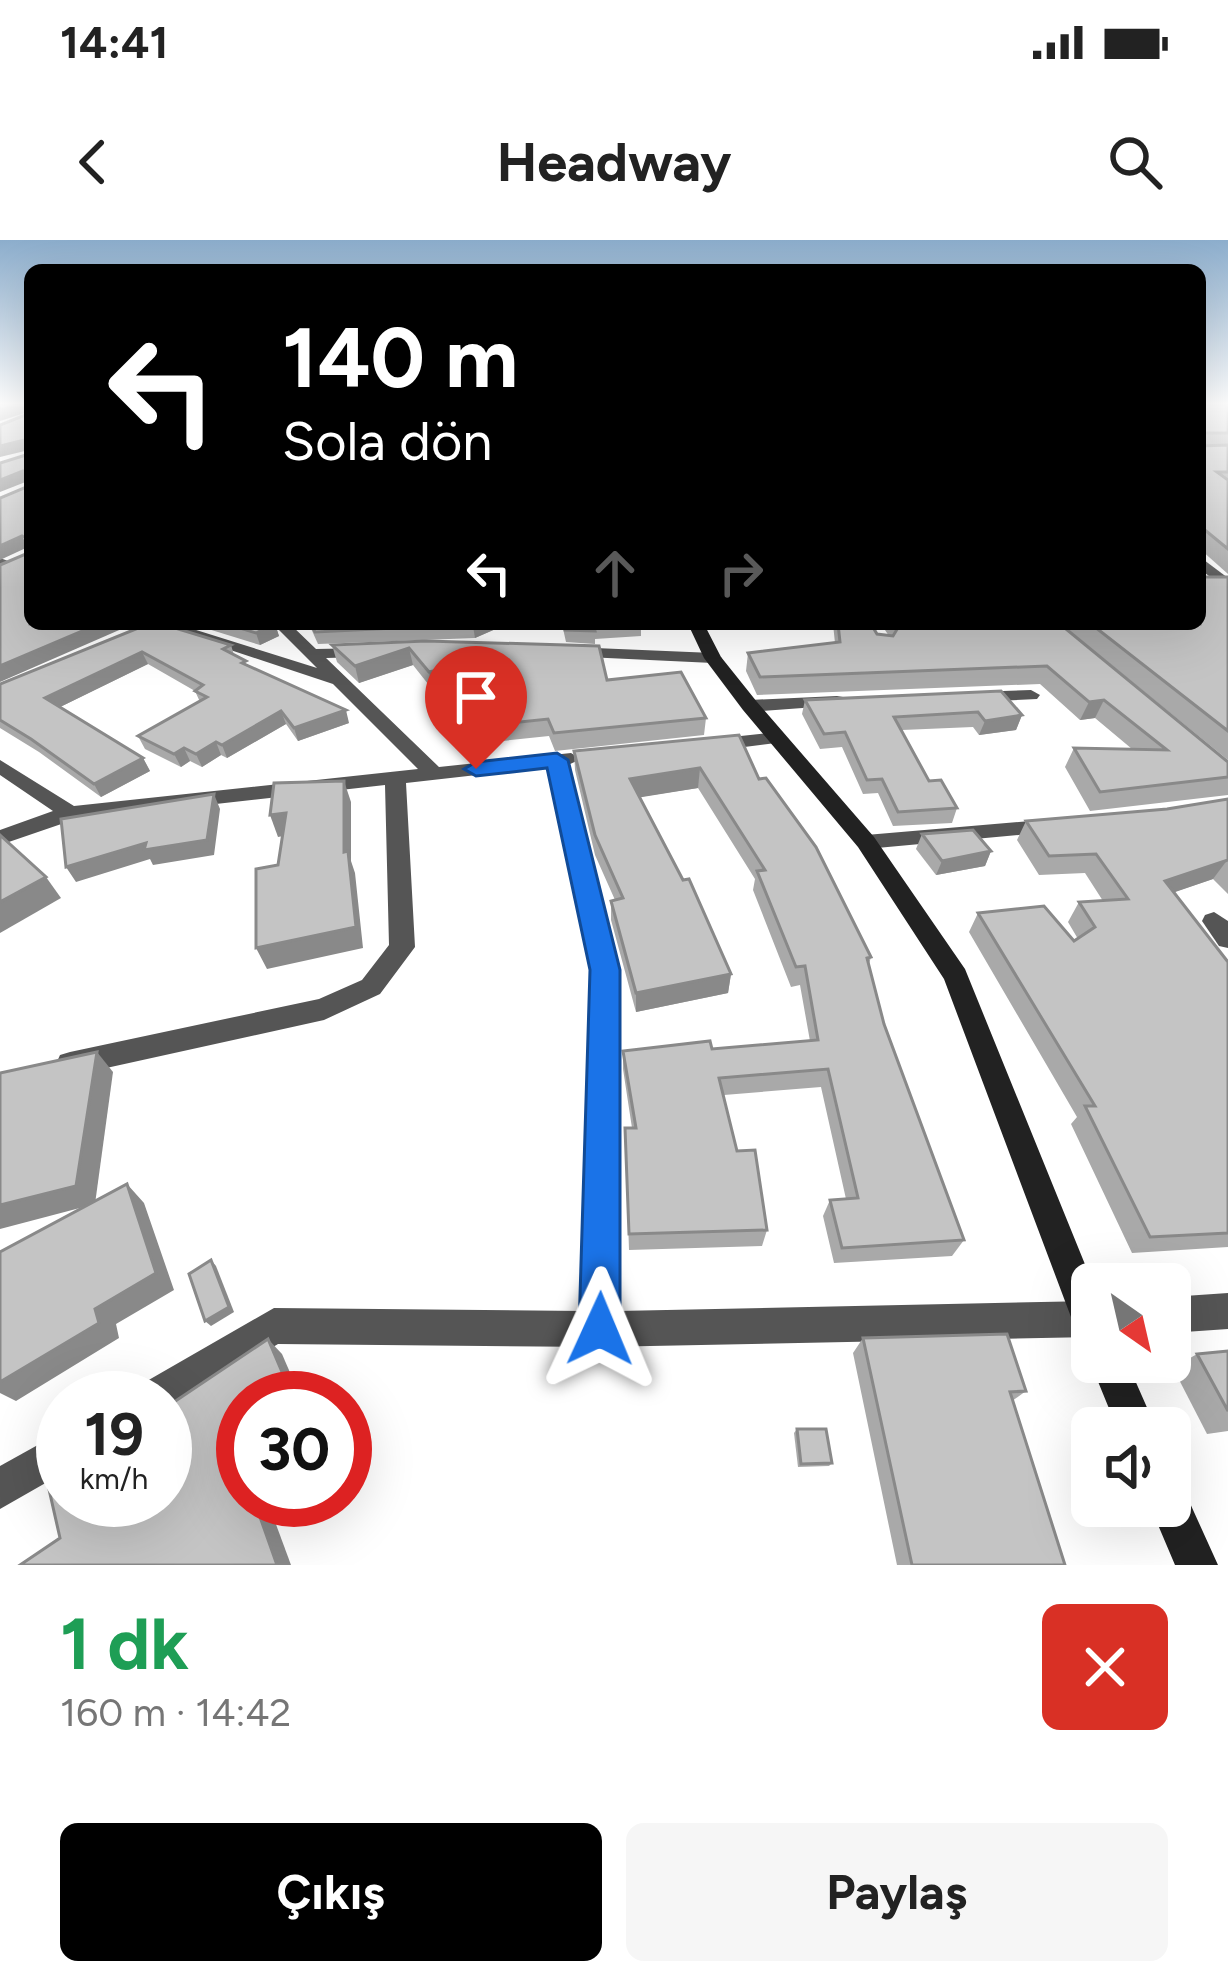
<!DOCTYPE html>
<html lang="tr">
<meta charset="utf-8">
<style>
body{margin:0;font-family:Figtree,sans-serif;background:#f6f6f6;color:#222;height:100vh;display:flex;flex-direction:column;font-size:45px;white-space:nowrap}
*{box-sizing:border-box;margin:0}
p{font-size:39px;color:#767676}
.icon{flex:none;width:66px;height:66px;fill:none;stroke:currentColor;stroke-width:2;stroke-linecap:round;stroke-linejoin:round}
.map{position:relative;height:1325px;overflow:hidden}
.side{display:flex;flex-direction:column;background:#fff;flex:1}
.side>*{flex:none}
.banner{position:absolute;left:24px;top:24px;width:1182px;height:366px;border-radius:18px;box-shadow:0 12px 48px #0002;background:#000;color:#fff;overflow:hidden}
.needle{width:78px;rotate:146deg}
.buttons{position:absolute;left:1071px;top:1023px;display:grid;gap:24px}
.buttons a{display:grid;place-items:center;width:120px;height:120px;border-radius:18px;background:#fff;box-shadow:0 12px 48px #0002;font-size:60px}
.speed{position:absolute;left:36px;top:1131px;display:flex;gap:24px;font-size:60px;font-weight:700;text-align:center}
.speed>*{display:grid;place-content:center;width:156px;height:156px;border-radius:50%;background:#fff;box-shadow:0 12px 48px #0002;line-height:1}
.speed small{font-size:30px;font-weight:400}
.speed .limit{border:18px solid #d22;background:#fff;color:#111}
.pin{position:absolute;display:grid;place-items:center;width:102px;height:102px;color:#fff;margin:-123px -51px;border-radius:50% 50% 50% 0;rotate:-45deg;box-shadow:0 0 12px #0007}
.pin .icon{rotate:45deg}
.me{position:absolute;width:132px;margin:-66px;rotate:1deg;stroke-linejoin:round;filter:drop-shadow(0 0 9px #0008)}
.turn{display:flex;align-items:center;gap:42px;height:252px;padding:0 60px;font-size:54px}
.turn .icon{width:156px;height:156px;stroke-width:2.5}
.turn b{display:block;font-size:84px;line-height:102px}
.lanes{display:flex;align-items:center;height:114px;padding:0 60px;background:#0003;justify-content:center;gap:60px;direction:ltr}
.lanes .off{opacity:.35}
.round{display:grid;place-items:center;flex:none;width:126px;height:126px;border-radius:18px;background:#f6f6f6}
.headline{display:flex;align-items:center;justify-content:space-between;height:204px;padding:0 60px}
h1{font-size:72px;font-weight:700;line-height:90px;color:#1e9e55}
.cta{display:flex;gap:24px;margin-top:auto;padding:24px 60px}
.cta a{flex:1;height:138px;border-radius:18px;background:#000;color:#fff;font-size:48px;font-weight:700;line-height:138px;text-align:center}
.cta a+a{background:#f6f6f6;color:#222}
.status{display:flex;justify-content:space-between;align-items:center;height:84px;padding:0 60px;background:#fff;direction:ltr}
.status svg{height:33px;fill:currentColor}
header{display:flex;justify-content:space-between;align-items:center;height:156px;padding:0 60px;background:#fff;font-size:54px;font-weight:700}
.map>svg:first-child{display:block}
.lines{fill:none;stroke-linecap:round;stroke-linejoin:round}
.minor{fill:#555;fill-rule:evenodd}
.secondary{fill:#222;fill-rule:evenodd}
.wall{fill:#a9a9a9}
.shaded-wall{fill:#898989}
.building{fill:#c4c4c4;stroke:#898989;stroke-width:3}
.route{fill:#1a73e8;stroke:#114b97;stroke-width:3}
</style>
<div class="status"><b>14:41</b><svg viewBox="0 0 49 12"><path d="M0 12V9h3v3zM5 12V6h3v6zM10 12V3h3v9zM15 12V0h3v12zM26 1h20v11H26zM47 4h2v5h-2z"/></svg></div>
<header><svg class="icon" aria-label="back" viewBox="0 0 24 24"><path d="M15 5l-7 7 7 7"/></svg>Headway<svg class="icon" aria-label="search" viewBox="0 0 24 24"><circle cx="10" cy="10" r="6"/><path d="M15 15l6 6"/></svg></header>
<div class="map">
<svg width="1228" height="1325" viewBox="0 0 1228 1325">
<rect width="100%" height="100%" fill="#fff"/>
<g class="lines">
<!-- minor -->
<g class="minor">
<path d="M 1200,317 L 1228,338 L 1228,351 L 1200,329 Z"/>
<path d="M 0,318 L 30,329 L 30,338 L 0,327 Z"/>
<path d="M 152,384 L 177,384 L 317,428 L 273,384 L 290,384 L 316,409 L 369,408 L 371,412 L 363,417 L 326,418 L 439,527 L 571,513 L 581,519 L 568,525 L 618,730 L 618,1071 L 1092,1061 L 1092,1097 L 600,1107 L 278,1104 L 165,1172 L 165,1158 L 134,1158 L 140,1145 L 274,1068 L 583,1071 L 592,730 L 549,527 L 406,543 L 415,707 L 380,754 L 324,780 L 70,836 L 60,833 L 56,824 L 60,815 L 70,812 L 319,759 L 362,740 L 389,705 L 385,545 L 73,580 L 0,605 L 0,590 L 53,571 L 0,535 L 0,520 L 74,566 L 418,529 L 333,444 Z"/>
<path d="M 571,407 L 713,413 L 722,418 L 713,423 L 565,416 L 565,408 Z"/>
<path d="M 1031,450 L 1040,455 L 1037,459 L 973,462 L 964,457 L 973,452 Z"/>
<path d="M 837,456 L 843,457 L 843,465 L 750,472 L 741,466 L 750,460 Z"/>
<path d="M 777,492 L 784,494 L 784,502 L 713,511 L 703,505 L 713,499 Z"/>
<path d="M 1053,579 L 1064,586 L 1061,591 L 866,609 L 855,602 L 866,595 Z"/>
<path d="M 1214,672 L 1228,681 L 1228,708 L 1219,706 L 1202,681 L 1205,675 Z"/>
<path d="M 1228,1053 L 1228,1089 L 1170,1093 L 1170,1057 Z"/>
<path d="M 63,1191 L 63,1233 L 0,1269 L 0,1226 Z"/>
</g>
<!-- secondary -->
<g class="secondary">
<path d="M 688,384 L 704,384 L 721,417 L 757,462 L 874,597 L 965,729 L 1093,1044 L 1092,1103 L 1079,1098 L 1074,1085 L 944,739 L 858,607 L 743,470 L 704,418 Z"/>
<path d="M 1092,1116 L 1092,1122 L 1127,1122 L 1156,1188 L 1117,1188 L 1090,1122 Z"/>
<path d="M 1170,1244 L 1184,1250 L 1218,1325 L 1175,1325 L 1150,1266 L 1170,1266 Z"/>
</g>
</g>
<!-- wall -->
<g class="wall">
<path d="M 1200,163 L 1228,163 L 1228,334 L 1200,309 Z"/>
<path d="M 1228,337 L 1228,520 L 1061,384 L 1200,384 Z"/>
<path d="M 148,384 L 231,405 L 234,415 L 248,425 L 349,483 L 298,501 L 286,484 L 227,518 L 221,515 L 202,527 L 190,521 L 181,527 L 145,509 L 138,496 L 200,462 L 195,451 L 148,424 L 60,467 L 143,518 L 150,531 L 101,557 L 39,512 L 0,488 L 0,444 Z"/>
<path d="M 192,384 L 275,384 L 279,396 L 260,405 Z"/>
<path d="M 309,384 L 507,384 L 475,398 L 318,404 Z"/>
<path d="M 562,384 L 641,384 L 641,396 L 595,399 L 595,404 L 566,402 Z"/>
<path d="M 722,384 L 801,384 L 723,390 Z"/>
<path d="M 833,384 L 871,384 L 877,394 L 889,396 L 881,384 L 1060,384 L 1228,537 L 1228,555 L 1090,571 L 1065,527 L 1074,508 L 1132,509 L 1095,478 L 1080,480 L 1040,444 L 757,455 L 746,431 L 748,413 L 835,403 Z"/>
<path d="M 426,401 L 607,440 L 706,478 L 704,495 L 555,511 L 549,496 L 455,506 L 448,445 L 432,449 L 413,425 L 359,443 L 337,422 L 332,405 Z"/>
<path d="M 805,460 L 1022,475 L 1016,490 L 979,495 L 973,487 L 902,490 L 929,541 L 957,568 L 952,583 L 893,586 L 878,553 L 863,554 L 842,507 L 820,509 L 802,474 Z"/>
<path d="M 739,495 L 759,539 L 871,717 L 869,724 L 884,784 L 964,1000 L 952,1016 L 834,1023 L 823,976 L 830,960 L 846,959 L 821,847 L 724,855 L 737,911 L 767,990 L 762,1006 L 629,1010 L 625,888 L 632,888 L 623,829 L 623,811 L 712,809 L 810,801 L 800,745 L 791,747 L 753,650 L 755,639 L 698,548 L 639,557 L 731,734 L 728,753 L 636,772 L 611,680 L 611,661 L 615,660 L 595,615 L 575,530 L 574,511 Z"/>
<path d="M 1228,559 L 1228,654 L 1213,639 L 1174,652 L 1228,722 L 1228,1007 L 1132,1013 L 1071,884 L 1077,877 L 969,692 L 978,673 L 1074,701 L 1078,699 L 1068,682 L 1079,662 L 1103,661 L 1085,633 L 1039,635 L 1017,600 L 1026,581 L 1167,569 Z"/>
<path d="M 922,594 L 991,611 L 985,626 L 936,635 L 916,609 Z"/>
<path d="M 863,1098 L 1026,1151 L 1012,1161 L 1065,1325 L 897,1325 L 853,1113 Z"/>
<path d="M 1228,1111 L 1228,1191 L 1207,1194 L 1173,1128 L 1197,1114 Z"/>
<path d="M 797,1189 L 832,1223 L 829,1226 L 798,1227 L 794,1193 Z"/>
</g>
<!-- shaded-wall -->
<g class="shaded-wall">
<path d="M 23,163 L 28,172 L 0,181 L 0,170 Z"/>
<path d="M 24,200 L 29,210 L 0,217 L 0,206 Z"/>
<path d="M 23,231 L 28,241 L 0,252 L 0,240 Z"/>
<path d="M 22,296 L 28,307 L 0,320 L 0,306 Z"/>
<path d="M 99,384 L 133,384 L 0,442 L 0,426 Z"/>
<path d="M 275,384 L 279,396 L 260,405 L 256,393 Z"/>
<path d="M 477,384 L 507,384 L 475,398 L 473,386 Z"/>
<path d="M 409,408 L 413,425 L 359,443 L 355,426 Z"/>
<path d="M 142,412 L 148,424 L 52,471 L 45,458 Z"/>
<path d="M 446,428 L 449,444 L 432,449 L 429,432 Z"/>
<path d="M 1104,460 L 1095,478 L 1080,480 L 1089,462 Z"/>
<path d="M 346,470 L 349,483 L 298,501 L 294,488 Z"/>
<path d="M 281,471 L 286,484 L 227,518 L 222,505 Z"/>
<path d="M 1022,475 L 1016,490 L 979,495 L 985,481 Z"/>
<path d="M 216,502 L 221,515 L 202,527 L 196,514 Z"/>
<path d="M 184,508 L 190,521 L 181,527 L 174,514 Z"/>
<path d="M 143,518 L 150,531 L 101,557 L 94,544 Z"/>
<path d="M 700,528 L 698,548 L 630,559 L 630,539 Z"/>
<path d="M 344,541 L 351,562 L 351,621 L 355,633 L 363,708 L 267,729 L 256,708 L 344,612 Z"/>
<path d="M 214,554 L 220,569 L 214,615 L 153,625 L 150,619 L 76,642 L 66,627 Z"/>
<path d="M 286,573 L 294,594 L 278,597 L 270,575 Z"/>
<path d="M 991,611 L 985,626 L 936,635 L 942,621 Z"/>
<path d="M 1228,619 L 1213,639 L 1152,660 L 1165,641 Z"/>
<path d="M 46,637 L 61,658 L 0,693 L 0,662 Z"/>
<path d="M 731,734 L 728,753 L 636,772 L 636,753 Z"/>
<path d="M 97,812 L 113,832 L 95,964 L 0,989 L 0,965 Z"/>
<path d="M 127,944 L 144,963 L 174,1050 L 116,1084 L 119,1098 L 16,1161 L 0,1153 L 0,1142 L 95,1069 Z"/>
<path d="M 211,1020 L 216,1026 L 234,1072 L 211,1086 L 205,1081 Z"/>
<path d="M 268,1099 L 282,1114 L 301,1158 L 293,1158 Z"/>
<path d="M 254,1260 L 267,1260 L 291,1325 L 277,1325 Z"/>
</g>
<!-- building -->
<g class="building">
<path d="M 0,163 L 23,163 L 0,170 Z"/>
<path d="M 1200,163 L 1228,163 L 1228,193 L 1203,193 L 1200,191 Z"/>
<path d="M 30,173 L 30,384 L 99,384 L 0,426 L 0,325 L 26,314 L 29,300 L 22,296 L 0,306 L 0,258 L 29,246 L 30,235 L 23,231 L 0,240 L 0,223 L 29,214 L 30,204 L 24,200 L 0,206 L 0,185 Z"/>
<path d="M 1228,205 L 1228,232 L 1217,232 L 1228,240 L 1228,309 L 1200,286 L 1200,206 Z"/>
<path d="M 1200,337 L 1228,337 L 1228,491 L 1091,384 L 1200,384 Z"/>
<path d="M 148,384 L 162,384 L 231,405 L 223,409 L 246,421 L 242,423 L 346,470 L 294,488 L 281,471 L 222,505 L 216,502 L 196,514 L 184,508 L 174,514 L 138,496 L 207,457 L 195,451 L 203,445 L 142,412 L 45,458 L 143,518 L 94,544 L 31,499 L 0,480 L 0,444 Z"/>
<path d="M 227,384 L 274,384 L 256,393 Z"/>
<path d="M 311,384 L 477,384 L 315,392 Z"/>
<path d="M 564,384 L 635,384 L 594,387 L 595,391 L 565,390 Z"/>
<path d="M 838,384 L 871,384 L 877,394 L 893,396 L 899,386 L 897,384 L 1060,384 L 1228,522 L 1228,537 L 1100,552 L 1074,508 L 1167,510 L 1104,460 L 1089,462 L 1047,426 L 760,437 L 748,413 L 840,402 Z"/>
<path d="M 426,401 L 599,406 L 607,440 L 681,432 L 706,478 L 554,493 L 548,479 L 452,489 L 446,428 L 429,432 L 409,408 L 355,426 L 332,405 Z"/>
<path d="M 1001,451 L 1022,475 L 985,481 L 978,472 L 894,477 L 929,541 L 941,540 L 957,568 L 898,572 L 882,539 L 867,540 L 845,492 L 824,494 L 805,460 Z"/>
<path d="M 739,495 L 759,539 L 766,538 L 816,607 L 871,717 L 867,718 L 884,784 L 964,1000 L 842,1008 L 830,960 L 858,958 L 828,829 L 719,838 L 737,911 L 755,910 L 767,990 L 629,994 L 625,888 L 636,888 L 623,811 L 710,801 L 712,809 L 818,800 L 805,726 L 796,727 L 757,631 L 765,630 L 700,528 L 630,539 L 683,640 L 689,639 L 731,734 L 636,753 L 611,661 L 623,658 L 595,595 L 574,511 Z"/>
<path d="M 344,541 L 344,612 L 348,611 L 356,687 L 256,708 L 256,629 L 278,625 L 286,573 L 270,575 L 274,543 Z"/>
<path d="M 214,554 L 207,600 L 144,610 L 146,603 L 66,627 L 61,579 Z"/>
<path d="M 1228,559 L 1228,620 L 1165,641 L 1228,722 L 1228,993 L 1150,997 L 1085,866 L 1095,866 L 978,673 L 1044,666 L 1074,701 L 1095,687 L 1079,662 L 1128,659 L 1096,614 L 1049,616 L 1026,581 L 1167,569 Z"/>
<path d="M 973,590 L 991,611 L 942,621 L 922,594 Z"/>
<path d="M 0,595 L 46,637 L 0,662 Z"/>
<path d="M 97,812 L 76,946 L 0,965 L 0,833 Z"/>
<path d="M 127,944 L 156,1033 L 95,1069 L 99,1083 L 0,1142 L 0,1012 Z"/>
<path d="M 211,1020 L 229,1067 L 205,1081 L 189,1034 Z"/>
<path d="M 1007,1094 L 1026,1151 L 1010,1152 L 1065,1325 L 912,1325 L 863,1098 Z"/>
<path d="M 268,1099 L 293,1158 L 243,1158 L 243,1260 L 254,1260 L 277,1325 L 20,1325 L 60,1298 L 48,1245 L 63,1235 L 63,1260 L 165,1260 L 165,1168 Z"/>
<path d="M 1228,1111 L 1228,1171 L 1197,1114 Z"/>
<path d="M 797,1189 L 826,1189 L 832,1223 L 801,1224 Z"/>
</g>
<!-- sky -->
<linearGradient id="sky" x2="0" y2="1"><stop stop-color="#8cadcc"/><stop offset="0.47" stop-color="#fff"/><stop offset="1" stop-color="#fff" stop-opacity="0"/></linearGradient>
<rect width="1228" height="348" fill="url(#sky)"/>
<!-- route -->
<path class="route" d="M 557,513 L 568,520 L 620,730 L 620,1089 L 614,1104 L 600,1110 L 585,1104 L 579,1089 L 590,730 L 547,528 L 476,536 L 464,529 L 476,522 Z"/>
</svg>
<div class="buttons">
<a><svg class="needle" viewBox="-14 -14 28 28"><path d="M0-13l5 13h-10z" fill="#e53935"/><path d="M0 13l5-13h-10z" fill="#767676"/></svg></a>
<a><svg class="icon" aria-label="sound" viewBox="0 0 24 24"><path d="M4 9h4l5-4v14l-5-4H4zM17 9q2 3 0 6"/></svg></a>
</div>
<div class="speed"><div>19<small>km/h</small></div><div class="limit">30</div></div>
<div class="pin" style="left:476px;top:529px;background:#d93025"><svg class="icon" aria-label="arrive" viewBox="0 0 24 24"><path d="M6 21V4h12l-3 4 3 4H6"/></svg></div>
<svg class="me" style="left:600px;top:1089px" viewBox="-20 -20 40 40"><path d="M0-17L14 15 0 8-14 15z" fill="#1a73e8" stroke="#fff" stroke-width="4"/></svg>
<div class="banner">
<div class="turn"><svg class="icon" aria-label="left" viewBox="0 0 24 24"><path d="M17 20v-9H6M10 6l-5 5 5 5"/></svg><div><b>140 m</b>Sola dön</div></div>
<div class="lanes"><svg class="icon" aria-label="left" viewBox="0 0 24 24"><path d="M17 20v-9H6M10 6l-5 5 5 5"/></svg><svg class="icon off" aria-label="ahead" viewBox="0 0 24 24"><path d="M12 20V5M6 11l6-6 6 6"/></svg><svg class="icon off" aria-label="right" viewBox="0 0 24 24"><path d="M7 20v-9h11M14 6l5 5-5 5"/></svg></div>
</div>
</div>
<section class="side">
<div class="headline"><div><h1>1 dk</h1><p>160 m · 14:42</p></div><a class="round" style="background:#d93025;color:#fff"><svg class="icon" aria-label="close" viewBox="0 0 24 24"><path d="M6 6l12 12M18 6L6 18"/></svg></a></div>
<div class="cta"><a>Çıkış</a><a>Paylaş</a></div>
</section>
